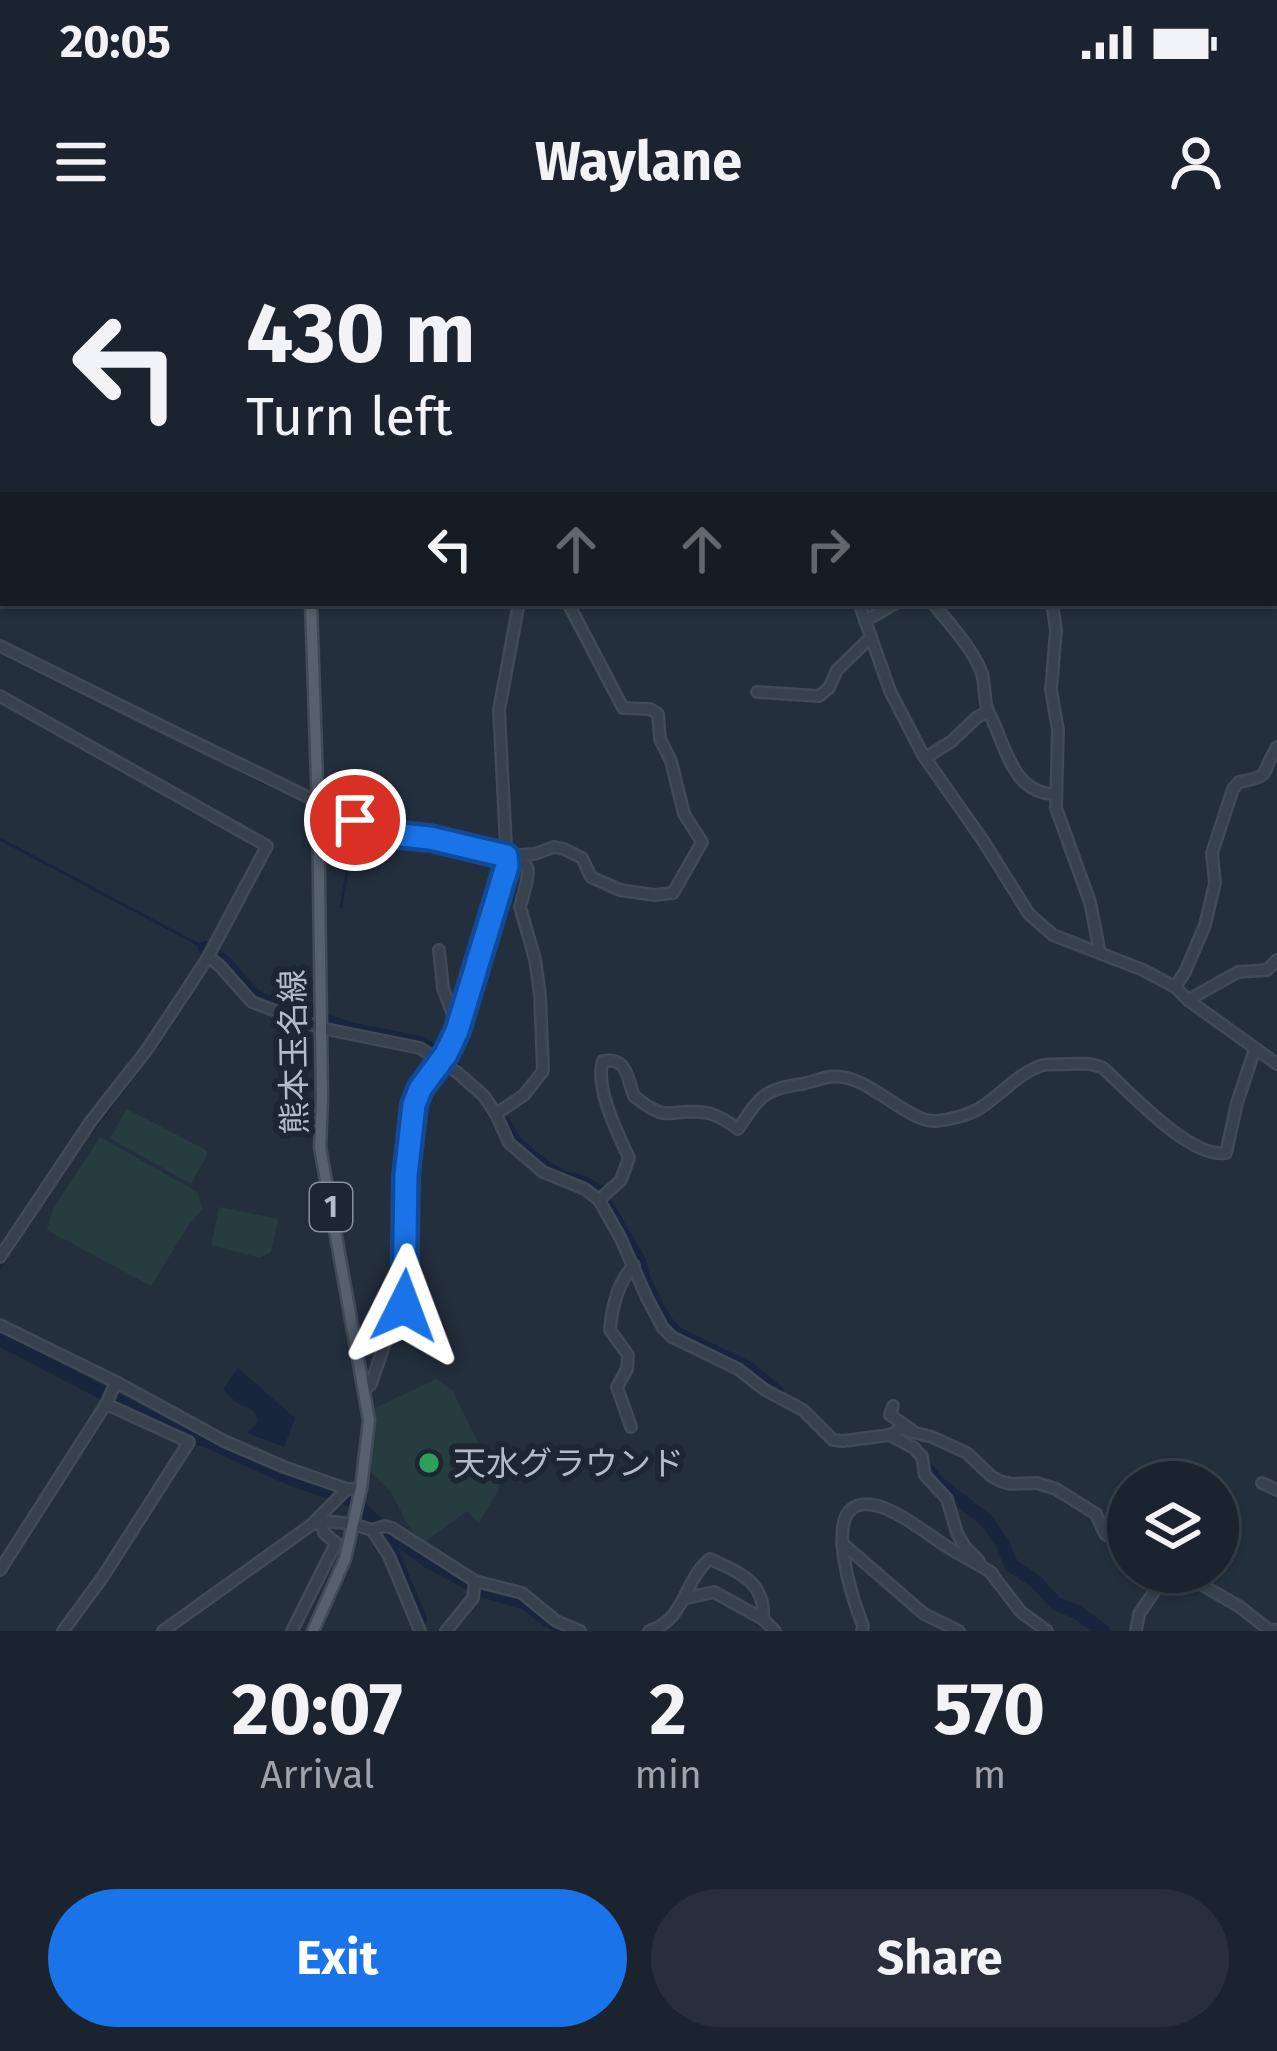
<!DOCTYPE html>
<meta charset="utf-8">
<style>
body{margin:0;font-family:"Fira Sans","Noto Sans JP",sans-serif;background:#282f3a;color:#f1f3f6;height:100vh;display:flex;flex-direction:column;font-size:45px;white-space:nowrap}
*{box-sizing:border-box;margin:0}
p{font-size:39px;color:#a0a4aa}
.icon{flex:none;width:66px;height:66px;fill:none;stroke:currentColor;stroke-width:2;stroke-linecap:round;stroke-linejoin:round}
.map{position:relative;height:1391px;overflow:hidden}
.side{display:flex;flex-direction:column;background:#1b232e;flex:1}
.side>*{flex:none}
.top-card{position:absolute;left:0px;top:0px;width:1278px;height:366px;box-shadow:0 3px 9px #0004,0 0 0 3px #39404a;background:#1b232e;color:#f1f3f6;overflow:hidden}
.buttons{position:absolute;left:1107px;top:1221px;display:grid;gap:24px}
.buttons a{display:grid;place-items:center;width:132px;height:132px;border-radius:50%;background:#1b232e;box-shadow:0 3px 9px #0004,0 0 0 3px #39404a;font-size:60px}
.pin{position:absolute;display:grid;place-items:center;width:102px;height:102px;color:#fff;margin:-51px;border:6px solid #fff;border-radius:50%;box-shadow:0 3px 12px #0007}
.me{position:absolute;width:132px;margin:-66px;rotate:3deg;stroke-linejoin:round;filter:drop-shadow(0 0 9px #0008)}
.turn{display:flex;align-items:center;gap:42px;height:252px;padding:0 48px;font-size:54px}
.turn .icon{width:156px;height:156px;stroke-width:2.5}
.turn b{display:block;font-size:84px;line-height:102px}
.lanes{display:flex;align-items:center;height:114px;padding:0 48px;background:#0003;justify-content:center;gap:60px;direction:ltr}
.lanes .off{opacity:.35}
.eta{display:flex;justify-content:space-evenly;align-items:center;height:204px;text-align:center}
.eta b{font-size:72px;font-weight:700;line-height:84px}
.primary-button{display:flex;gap:24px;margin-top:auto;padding:24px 48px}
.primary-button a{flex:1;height:138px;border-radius:72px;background:#1a73e8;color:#fff;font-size:48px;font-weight:700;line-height:138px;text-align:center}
.primary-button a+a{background:#282f3a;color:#f1f3f6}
.status{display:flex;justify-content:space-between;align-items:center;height:84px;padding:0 60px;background:#1b232e;direction:ltr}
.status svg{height:33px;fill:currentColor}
header{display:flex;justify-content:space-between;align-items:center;height:156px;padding:0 48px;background:#1b232e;font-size:54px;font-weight:700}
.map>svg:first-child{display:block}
.green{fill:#263c3f}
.water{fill:#17263c}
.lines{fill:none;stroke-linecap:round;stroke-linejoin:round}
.stream{stroke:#17263c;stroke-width:3}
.river{stroke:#17263c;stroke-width:14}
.minor-casing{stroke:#414a57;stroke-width:14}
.major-casing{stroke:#414a57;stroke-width:15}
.highway-casing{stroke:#434c59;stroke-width:18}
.minor{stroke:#38414e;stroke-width:9}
.major{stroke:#56606e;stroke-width:10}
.highway{stroke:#746855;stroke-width:14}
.route-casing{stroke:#114b97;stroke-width:30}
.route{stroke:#1a73e8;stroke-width:21}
.leisure-dot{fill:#2e9e5b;stroke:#1d2633;stroke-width:4.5}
.labels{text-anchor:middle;stroke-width:12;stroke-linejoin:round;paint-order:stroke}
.shield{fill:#1d2633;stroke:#878f9c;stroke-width:3}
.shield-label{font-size:30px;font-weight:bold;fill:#b4bcc9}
.street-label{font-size:33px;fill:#b4bcc9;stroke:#1d2633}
.poi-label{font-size:33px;fill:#b4bcc9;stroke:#1d2633;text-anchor:start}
</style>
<div class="status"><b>20:05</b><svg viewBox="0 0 49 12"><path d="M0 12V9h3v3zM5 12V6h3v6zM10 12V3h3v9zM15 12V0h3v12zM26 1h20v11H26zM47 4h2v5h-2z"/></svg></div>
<header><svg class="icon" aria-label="menu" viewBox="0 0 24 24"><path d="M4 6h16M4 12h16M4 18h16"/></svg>Waylane<svg class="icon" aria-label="person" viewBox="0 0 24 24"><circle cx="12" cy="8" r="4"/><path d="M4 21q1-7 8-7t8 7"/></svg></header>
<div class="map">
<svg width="1277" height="1391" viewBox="0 0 1277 1391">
<rect width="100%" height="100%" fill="#242f3e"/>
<!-- green -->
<g class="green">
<path d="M 127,869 L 206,910 L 207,915 L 191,944 L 110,898 Z"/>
<path d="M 100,897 L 197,952 L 203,968 L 188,986 L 151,1046 L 47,990 L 53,969 Z"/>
<path d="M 219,967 L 278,979 L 271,1012 L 260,1018 L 211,1005 Z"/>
<path d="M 436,1139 L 452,1150 L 500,1247 L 479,1283 L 467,1271 L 423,1303 L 408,1285 L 391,1252 L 368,1229 L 375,1168 Z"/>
</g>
<!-- water -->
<path class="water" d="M 238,1128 L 295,1178 L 284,1207 L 247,1193 L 258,1182 C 255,1167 250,1170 239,1164 C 234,1161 228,1154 223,1149 Z"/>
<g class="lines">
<!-- stream -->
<g class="stream">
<path d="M 0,413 L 160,490"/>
<path d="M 190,505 L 262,542 L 316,566"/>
<path d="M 0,599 L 205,708"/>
<path d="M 341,667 L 355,586"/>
<path d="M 0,1028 L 77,911 L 158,804 L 192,752"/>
<path d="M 55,1253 L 109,1171"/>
</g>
<!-- river -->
<g class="river">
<path d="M 100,3 L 102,0"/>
<path d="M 0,144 L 3,140"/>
<path d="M 205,708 C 232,723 238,742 259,759 L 350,789 L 421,803 L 453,826"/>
<path d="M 503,882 L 515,902 L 542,925 L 562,937 L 584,943 L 598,951 L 639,1021 L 644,1041 L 664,1080 L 677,1094 L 750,1129 L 777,1152"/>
<path d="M 0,1099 L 170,1188 L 210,1202 L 289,1238 L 354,1261 L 374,1281 L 428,1321 L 482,1350 L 525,1363 L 546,1379 L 562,1387"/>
<path d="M 928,1230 L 938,1243 L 987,1281 L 1002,1303 L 1012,1326 L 1034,1340 L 1057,1364 L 1077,1372 L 1103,1391"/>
<path d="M 377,1286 L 393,1314 L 420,1380"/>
</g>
<defs>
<g id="minor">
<path d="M 392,0 L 394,3"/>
<path d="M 536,0 L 537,3"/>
<path d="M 676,0 L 678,3"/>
<path d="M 974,0 L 975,3"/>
<path d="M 108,3 L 110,0"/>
<path d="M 690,3 L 691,0"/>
<path d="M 1031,3 L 1032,0"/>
<path d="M 0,152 L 3,148"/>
<path d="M 859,363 L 890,451 L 923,515 L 984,602 L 1029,674 L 1053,695 L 1143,730 L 1175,747 L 1188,760 L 1277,824"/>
<path d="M 1052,363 L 1056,390 L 1051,450 L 1058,490 L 1056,568 L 1090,662 L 1100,713"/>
<path d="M 865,381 L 896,363"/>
<path d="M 0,406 L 186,498 L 355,580 L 390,594 L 430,598 L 506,616 L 535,614 L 554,607 L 564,609 L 582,618 L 591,637 L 620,650 L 654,655 L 673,653 L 702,602 L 684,574 L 671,521 L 660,499 L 658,474 L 650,469 L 623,468 L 568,363"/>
<path d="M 757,452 L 819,456 L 829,448 L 837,430 L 871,397"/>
<path d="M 0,456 L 267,606 L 208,717 L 186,751 L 146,811 L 91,881 L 0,1017"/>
<path d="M 988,471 C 1005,501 1011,555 1056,554"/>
<path d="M 925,518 L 952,501 L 976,478 L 988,471 C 983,457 986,444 981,431 C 971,406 949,384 933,363"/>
<path d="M 439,710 L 443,748 L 453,775 L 460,779"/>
<path d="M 208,717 L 219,725 L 252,762 L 321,788 L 420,808 L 458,833 L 484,856 L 496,874 L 509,903 L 543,932 L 585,949 L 599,960 L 620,997 L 647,1058 L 663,1088 L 672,1097 L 738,1129 L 765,1150 L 803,1170 L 833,1200 L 843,1201 L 890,1195 L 900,1189 L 932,1197 L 967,1213 L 991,1236 L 1000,1241 L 1011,1244 L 1037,1243 L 1056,1249 L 1096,1274 L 1105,1294 L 1128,1308"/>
<path d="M 1175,747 L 1185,732 L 1205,685 L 1215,643 L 1212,613 L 1233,549 L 1239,542 C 1274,536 1260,533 1277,507"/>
<path d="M 1188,760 L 1238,732 L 1267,730 L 1277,720"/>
<path d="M 496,874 L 524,855 L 543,831 L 540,755 L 535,719 L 520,667 L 527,641 L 528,630 L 525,624 L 507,626"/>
<path d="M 599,960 L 621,940 L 629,918 C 618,894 594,846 603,821 C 628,817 627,838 634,856 C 669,884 665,869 701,872 C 715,873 727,881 738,889 C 760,857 763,849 802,844 C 818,841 829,833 847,838 C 875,844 912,883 936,881 C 949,880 969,875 980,868 C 1001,855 1016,835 1040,826 C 1048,823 1059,825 1067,824 C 1081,824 1091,822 1103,828 C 1131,853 1189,918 1226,913 L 1237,863 L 1255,809"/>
<path d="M 0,1085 L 116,1142 L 224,1201 L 284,1227 L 347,1249 L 361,1248"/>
<path d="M 364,1150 L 371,1144 L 387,1097 L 404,1066 L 406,935 L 414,865 L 420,849 L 446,815 L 457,791 L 507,626 L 499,470 L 519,363"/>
<path d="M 893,1166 L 890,1175 L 912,1190"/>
<path d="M 631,1187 L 617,1147 L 627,1129 L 628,1115 L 610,1090 C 612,1067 617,1043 634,1025"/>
<path d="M 890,1195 L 914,1208 L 922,1217 L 925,1235 L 947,1259 L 957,1293 L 965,1307 L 979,1321"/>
<path d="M 1262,1243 L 1277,1250"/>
<path d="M 315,1281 L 347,1249"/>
<path d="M 372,1290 L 389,1316 L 420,1391"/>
<path d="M 842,1303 L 924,1374 L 959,1391"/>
<path d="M 0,1330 L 106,1164 L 116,1142"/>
<path d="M 1180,1332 L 1240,1367 L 1268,1389 L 1277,1390"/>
<path d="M 991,1333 L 1021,1372 L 1047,1391"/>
<path d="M 475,1341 L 522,1353 L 556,1381 L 580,1391"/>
<path d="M 687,1358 L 714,1352 L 763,1379"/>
<path d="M 63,1391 L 102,1338 L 189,1202 L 106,1164"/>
<path d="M 163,1391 L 311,1285 L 324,1281 L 353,1284 L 372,1290 L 385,1286 L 392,1288 L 475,1341 L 473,1358 L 446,1391"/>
<path d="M 292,1391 L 336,1303 L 324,1293 L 321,1282"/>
<path d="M 649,1391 C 686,1380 684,1339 710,1319 C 740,1333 766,1342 763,1379 L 775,1391"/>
<path d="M 862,1391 L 863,1386 C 854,1363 823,1273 860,1265 C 888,1259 928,1296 951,1309 C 965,1318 979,1324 992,1333"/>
<path d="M 1136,1391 L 1139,1374 L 1156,1349 L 1153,1332"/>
</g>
<g id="major">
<path d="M 233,0 L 234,3"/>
<path d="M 311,363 L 318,569 L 322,858 L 320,907 L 369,1180 L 361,1248 L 345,1319 L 313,1391"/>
</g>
<g id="highway">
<path d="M 82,3 L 84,0"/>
<path d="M 0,115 L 3,111"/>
</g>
</defs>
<!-- minor casing -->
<use href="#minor" class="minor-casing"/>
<!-- major casing -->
<use href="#major" class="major-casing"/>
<!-- highway casing -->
<use href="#highway" class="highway-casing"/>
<!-- minor -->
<use href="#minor" class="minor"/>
<!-- major -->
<use href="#major" class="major"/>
<!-- highway -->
<use href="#highway" class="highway"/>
</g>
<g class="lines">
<defs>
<path id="route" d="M 355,580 L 390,594 L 430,598 L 506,616 L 507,626 L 457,791 L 446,814 L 420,849 L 414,865 L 406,935 L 404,1066"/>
</defs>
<!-- route casing -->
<use href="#route" class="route-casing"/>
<!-- route -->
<use href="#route" class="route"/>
</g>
<!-- markers -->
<circle class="leisure-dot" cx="429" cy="1223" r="12"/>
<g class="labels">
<!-- shield labels -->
<rect class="shield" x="310" y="943" width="42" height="48" rx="9"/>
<g class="shield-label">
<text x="331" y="977">1</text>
</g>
<!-- street labels -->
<g class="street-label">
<text transform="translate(293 812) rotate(-91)" y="12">熊本玉名線</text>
</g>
<!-- poi labels -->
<g class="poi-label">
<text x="453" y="1235">天水グラウンド</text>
</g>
</g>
</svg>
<div class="buttons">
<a><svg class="icon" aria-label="layers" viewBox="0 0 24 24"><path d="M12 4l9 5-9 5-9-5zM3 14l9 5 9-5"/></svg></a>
</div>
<div class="pin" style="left:355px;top:580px;background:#d93025"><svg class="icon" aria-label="arrive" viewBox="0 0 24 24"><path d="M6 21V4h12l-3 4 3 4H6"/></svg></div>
<svg class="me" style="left:404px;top:1066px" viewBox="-20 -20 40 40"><path d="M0-17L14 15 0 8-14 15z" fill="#1a73e8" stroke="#fff" stroke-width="4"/></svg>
<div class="top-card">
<div class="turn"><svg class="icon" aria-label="left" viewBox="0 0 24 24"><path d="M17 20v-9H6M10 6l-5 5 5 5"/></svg><div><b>430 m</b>Turn left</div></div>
<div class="lanes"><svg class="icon" aria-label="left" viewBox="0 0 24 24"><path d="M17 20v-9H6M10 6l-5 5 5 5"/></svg><svg class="icon off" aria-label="ahead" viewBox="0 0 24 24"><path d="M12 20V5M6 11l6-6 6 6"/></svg><svg class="icon off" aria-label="ahead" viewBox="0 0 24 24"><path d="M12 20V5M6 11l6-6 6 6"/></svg><svg class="icon off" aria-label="right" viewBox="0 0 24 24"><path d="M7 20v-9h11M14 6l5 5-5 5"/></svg></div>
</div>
</div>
<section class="side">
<div class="eta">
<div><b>20:07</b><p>Arrival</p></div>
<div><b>2</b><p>min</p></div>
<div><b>570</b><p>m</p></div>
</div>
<div class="primary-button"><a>Exit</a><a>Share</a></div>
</section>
